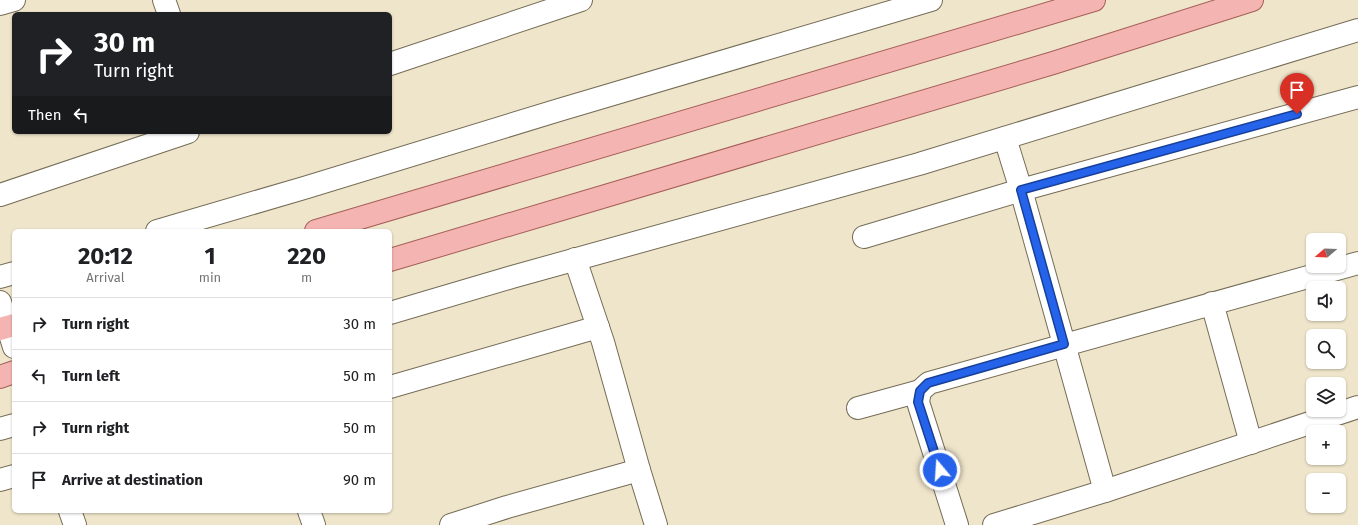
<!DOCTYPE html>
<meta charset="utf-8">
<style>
body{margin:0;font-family:"Fira Sans",sans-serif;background:#f6f6f6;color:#202124;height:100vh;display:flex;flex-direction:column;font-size:15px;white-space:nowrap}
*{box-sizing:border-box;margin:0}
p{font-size:13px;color:#757577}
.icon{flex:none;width:22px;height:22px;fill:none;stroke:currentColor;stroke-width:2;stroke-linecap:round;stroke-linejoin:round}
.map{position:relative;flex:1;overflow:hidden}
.details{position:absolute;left:12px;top:229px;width:380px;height:284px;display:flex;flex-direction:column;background:#fff;border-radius:6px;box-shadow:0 1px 3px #0004}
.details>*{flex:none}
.top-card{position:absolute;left:12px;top:12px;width:380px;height:122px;border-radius:6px;box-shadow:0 1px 3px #0004;background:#202124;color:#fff;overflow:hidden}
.needle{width:26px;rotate:251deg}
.buttons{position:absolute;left:1306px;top:233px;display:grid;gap:8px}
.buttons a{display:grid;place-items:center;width:40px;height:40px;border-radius:6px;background:#fff;box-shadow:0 1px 3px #0004;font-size:20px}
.pin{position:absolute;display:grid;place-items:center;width:34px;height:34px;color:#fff;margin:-41px -17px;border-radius:50% 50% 50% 0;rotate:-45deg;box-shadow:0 0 4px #0007}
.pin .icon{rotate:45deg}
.me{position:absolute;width:44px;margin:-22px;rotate:342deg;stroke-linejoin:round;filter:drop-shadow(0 0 3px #0008)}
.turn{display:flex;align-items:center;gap:14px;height:84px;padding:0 16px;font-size:18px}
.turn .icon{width:52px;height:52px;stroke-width:2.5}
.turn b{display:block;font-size:28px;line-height:34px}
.then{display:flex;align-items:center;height:38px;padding:0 16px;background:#0003;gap:8px;font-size:15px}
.eta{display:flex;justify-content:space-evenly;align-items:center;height:68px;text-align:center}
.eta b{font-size:24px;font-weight:700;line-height:28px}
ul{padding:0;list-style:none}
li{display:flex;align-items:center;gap:12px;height:52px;padding:0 16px;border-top:1px solid #e0e0e0}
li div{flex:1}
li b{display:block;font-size:15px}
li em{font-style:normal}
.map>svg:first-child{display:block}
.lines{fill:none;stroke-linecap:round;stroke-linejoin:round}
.minor-casing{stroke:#756c56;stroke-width:24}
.major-casing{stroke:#a55e58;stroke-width:24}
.minor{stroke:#fff;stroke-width:22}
.major{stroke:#f4b5b2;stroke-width:22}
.route-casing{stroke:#184099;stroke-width:10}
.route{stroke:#2563eb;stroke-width:7}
</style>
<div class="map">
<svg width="1358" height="525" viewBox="0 0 1358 525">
<rect width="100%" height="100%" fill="#efe5cb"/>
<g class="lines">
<defs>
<g id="minor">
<path d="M 164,0 L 169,14"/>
<path d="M 0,4 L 14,0"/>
<path d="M 390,64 L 581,0"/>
<path d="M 1005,138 L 1021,190 L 1105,491"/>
<path d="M 0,195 L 188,132"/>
<path d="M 157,231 L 304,188 L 559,110 L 931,0"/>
<path d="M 864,237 L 1021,190 L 1358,97"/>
<path d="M 575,259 L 603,342 L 639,470 L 656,525"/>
<path d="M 0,277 L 14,273"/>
<path d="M 0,302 L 14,347"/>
<path d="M 1212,303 L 1251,443"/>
<path d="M 390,313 L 512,277 L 919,164 L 1358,30"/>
<path d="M 390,387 L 598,327"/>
<path d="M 858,408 L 920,391"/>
<path d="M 0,429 L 14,425"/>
<path d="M 0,480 L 14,476"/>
<path d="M 70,511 L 75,525"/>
<path d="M 309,511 L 314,525"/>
<path d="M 451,525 L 507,507 L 639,470"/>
<path d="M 957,525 L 918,402 L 920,391 L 929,383 L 1358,263"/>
<path d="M 994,525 L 1105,491 L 1358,407"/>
</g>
<g id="major">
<path d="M 316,231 L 1094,0"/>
<path d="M 390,260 L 1053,63 L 1252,0"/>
<path d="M 0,329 L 14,325"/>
<path d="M 0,377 L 14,372"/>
</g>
</defs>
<!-- minor casing -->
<use href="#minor" class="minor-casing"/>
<!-- major casing -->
<use href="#major" class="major-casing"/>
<!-- minor -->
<use href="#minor" class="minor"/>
<!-- major -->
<use href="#major" class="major"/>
</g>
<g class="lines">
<defs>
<path id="route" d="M 940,470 L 918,402 L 920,391 L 928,383 L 1064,344 L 1021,190 L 1297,114"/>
</defs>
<!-- route casing -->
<use href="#route" class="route-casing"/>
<!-- route -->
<use href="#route" class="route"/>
</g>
</svg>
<div class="buttons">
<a><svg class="needle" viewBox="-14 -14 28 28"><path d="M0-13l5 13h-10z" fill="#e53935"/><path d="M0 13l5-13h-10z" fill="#757577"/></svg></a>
<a><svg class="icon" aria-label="sound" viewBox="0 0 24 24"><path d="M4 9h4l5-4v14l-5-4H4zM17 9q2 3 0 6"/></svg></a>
<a><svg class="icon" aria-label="search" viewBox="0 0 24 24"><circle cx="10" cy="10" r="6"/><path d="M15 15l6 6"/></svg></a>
<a><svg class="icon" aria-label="layers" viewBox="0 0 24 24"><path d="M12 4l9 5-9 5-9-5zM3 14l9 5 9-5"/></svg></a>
<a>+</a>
<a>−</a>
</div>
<div class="pin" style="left:1297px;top:114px;background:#d93025"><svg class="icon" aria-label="arrive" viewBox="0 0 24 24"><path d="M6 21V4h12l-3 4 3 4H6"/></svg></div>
<svg class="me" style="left:940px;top:470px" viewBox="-20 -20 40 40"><circle r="17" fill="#2563eb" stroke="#fff" stroke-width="3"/><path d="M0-11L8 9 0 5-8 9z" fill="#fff"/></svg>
<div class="top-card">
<div class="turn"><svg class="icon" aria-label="right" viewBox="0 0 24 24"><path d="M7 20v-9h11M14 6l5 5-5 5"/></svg><div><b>30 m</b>Turn right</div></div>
<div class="then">Then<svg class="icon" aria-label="left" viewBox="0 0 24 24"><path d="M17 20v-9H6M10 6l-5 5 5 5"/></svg></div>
</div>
<section class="details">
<div class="eta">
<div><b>20:12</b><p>Arrival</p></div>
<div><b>1</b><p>min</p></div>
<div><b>220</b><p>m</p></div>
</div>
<ul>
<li><svg class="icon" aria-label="right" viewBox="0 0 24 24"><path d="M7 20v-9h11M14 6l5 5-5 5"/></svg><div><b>Turn right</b></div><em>30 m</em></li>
<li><svg class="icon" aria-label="left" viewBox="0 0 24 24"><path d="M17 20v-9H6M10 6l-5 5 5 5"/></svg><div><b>Turn left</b></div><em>50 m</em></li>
<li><svg class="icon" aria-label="right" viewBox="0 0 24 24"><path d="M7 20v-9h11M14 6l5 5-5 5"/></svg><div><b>Turn right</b></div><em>50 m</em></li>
<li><svg class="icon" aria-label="arrive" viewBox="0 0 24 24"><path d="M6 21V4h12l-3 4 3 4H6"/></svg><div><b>Arrive at destination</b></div><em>90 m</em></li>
</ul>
</section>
</div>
